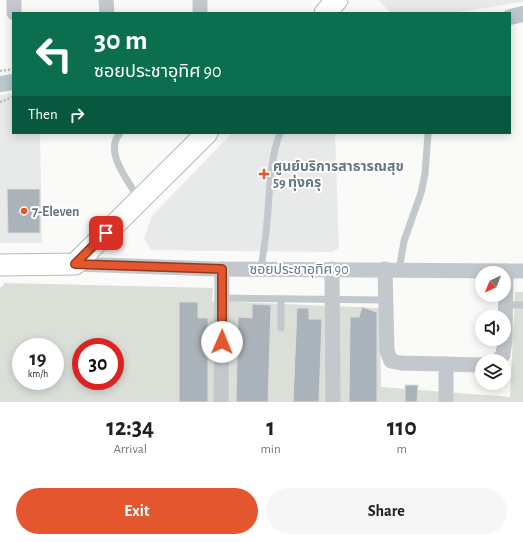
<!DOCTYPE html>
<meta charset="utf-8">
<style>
body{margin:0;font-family:"Alegreya Sans","Noto Sans Thai",sans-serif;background:#f6f6f6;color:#222;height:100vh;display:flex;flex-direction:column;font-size:15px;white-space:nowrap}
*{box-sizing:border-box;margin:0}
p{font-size:13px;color:#767676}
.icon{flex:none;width:22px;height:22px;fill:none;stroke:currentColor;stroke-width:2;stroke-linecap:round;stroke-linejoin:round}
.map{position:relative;height:402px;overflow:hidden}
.drawer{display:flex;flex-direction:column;background:#fff;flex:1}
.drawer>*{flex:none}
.hud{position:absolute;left:12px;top:12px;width:499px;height:122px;border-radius:0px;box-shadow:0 2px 10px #0003;background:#0b6e4f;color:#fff;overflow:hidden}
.needle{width:26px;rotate:223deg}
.fabs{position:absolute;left:475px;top:266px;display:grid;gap:8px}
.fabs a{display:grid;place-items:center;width:36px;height:36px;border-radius:50%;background:#fff;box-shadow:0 2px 10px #0003;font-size:20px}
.speed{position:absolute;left:12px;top:338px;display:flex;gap:8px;font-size:20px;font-weight:700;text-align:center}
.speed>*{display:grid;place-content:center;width:52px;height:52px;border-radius:50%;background:#fff;box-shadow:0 2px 10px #0003;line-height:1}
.speed small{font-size:10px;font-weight:400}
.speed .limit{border:6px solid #d22;background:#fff;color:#111}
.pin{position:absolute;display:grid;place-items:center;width:34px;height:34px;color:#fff;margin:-17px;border-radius:8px;box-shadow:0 2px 6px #0006}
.me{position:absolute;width:44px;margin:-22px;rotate:1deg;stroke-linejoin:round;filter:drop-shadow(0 0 3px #0008)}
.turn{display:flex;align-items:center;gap:14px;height:84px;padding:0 16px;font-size:18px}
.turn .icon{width:52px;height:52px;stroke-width:2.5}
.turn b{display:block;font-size:28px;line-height:34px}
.then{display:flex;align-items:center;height:38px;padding:0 16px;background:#0003;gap:8px;font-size:15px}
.eta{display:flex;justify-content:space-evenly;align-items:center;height:68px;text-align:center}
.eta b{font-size:24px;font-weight:700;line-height:28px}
.action{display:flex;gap:8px;margin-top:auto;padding:8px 16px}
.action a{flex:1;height:46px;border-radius:24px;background:#e4572e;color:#fff;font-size:16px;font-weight:700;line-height:46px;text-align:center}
.action a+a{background:#f6f6f6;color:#222}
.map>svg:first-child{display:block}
.built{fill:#e8e9e9}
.green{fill:#dadfd7;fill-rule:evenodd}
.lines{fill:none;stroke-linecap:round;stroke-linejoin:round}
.canal{stroke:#bbc7cb;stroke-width:16}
.building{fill:#aab3b9;stroke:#dcdcda}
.secondary-casing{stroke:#b3babf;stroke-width:23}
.path{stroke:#bbbfc2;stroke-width:2.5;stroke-dasharray:2 2;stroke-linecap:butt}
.lane{stroke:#c3c8cc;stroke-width:7}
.street{stroke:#c3c8cc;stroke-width:15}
.secondary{stroke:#fff;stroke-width:21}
.route-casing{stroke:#94391e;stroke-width:10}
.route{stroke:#e4572e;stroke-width:7}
.poi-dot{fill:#e4572e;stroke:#fff;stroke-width:1.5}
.labels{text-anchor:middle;stroke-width:4;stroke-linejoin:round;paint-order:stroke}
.poi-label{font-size:14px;font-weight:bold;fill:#657683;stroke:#fff;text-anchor:start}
.street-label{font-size:14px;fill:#657683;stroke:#fff}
</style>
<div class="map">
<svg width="523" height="402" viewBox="0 0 523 402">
<rect width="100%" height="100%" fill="#fafaf8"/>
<!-- built -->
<g class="built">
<path d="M 378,0 L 523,0 L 523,2 L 451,13 L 391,13 Z"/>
<path d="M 13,93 L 13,133 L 40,133 L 42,243 L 0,243 L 0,95 Z"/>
<path d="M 232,133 L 335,133 L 339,248 L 332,252 L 151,250 L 144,238 L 152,216 Z"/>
</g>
<!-- green -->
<path class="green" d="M 5,283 L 213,288 L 212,301 L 380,308 L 381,387 L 510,397 L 515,292 L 523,292 L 523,402 L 0,402 L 0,288 ZM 21,347 L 55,347 L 55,381 L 21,381 ZM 81,347 L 115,347 L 115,381 L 81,381 Z"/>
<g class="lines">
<!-- canal -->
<g class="canal">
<path d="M 510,17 L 523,14"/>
<path d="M 0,84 L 13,82"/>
</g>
</g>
<!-- building -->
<g class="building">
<path d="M 7,189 L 40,189 L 40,233 L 8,233 Z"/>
<path d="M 179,302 L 198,302 L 198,318 L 208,318 L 208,402 L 179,402 Z"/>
<path d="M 252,304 L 271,305 L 268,402 L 236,402 L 238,317 L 252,318 Z"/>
<path d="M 362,307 L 377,312 L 377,402 L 349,402 L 350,317 L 359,317 Z"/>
<path d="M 297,308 L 309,308 L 309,319 L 322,319 L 319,402 L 293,402 Z"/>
<path d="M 405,385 L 418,385 L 417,402 L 405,402 Z"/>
</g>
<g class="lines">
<defs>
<g id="secondary">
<path d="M 325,13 L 337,0"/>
<path d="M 0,265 L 75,264 L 207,133"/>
</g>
</defs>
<!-- secondary casing -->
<use href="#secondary" class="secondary-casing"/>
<!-- path -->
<g class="path">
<path d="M 0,71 L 13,69"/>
<path d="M 0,102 L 13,97"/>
</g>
<!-- lane -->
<g class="lane">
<path d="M 120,133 C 103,152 129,181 138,198"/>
<path d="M 261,269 C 263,253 266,238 267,222 C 270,192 269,162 280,133"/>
<path d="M 399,270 L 404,241 L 421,193 L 425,174 L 428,133"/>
<path d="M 222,298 L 386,300"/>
<path d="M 506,305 L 523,305"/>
<path d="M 281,328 L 281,299"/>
</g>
<!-- street -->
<g class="street">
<path d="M 14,0 L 14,13"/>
<path d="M 106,0 L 107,13"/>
<path d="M 200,0 L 200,13"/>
<path d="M 75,264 L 215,269 L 523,271"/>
<path d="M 332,269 L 333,402"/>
<path d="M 385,269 L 387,351 L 391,361 L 401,363 L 482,365"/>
<path d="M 497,361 L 503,355 L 505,340 L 506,271"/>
<path d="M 446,364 L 446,402"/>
<path d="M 221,402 L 222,269"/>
</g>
<!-- secondary -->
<use href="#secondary" class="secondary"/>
</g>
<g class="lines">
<defs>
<path id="route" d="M 106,233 L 75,264 L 222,269 L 222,342"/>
</defs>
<!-- route casing -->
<use href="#route" class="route-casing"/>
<!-- route -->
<use href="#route" class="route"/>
</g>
<!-- markers -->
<g class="poi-dot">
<path d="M262 168h4v4h4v4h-4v4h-4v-4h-4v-4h4z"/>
<circle cx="24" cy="211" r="4"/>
</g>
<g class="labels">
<!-- poi labels -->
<g class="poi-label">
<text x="273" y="171">ศูนย์บริการสาธารณสุข<tspan x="273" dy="16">59 ทุ่งครุ</tspan></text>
<text x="32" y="216">7-Eleven</text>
</g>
<!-- street labels -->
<g class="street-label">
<text x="299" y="274">ซอยประชาอุทิศ 90</text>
</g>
</g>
</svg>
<div class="fabs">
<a><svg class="needle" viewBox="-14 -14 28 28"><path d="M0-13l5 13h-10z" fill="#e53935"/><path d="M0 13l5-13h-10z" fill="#767676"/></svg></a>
<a><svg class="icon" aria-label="sound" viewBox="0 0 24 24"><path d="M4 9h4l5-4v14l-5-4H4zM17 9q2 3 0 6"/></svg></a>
<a><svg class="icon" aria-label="layers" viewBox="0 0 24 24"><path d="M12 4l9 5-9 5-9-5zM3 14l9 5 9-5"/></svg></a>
</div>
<div class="speed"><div>19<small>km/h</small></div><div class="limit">30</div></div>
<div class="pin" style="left:106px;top:233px;background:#d93025"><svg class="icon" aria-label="arrive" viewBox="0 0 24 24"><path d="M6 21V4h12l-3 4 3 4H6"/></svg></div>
<svg class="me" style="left:222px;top:342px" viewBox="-20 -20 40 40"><circle r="19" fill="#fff"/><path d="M0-13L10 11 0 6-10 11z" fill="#e4572e"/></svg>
<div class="hud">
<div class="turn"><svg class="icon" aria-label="left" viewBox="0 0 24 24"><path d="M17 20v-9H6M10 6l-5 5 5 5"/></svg><div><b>30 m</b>ซอยประชาอุทิศ 90</div></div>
<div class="then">Then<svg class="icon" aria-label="right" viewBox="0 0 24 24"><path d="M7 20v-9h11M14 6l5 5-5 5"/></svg></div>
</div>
</div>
<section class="drawer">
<div class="eta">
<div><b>12:34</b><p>Arrival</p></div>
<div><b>1</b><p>min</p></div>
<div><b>110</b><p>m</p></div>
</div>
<div class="action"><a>Exit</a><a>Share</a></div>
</section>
